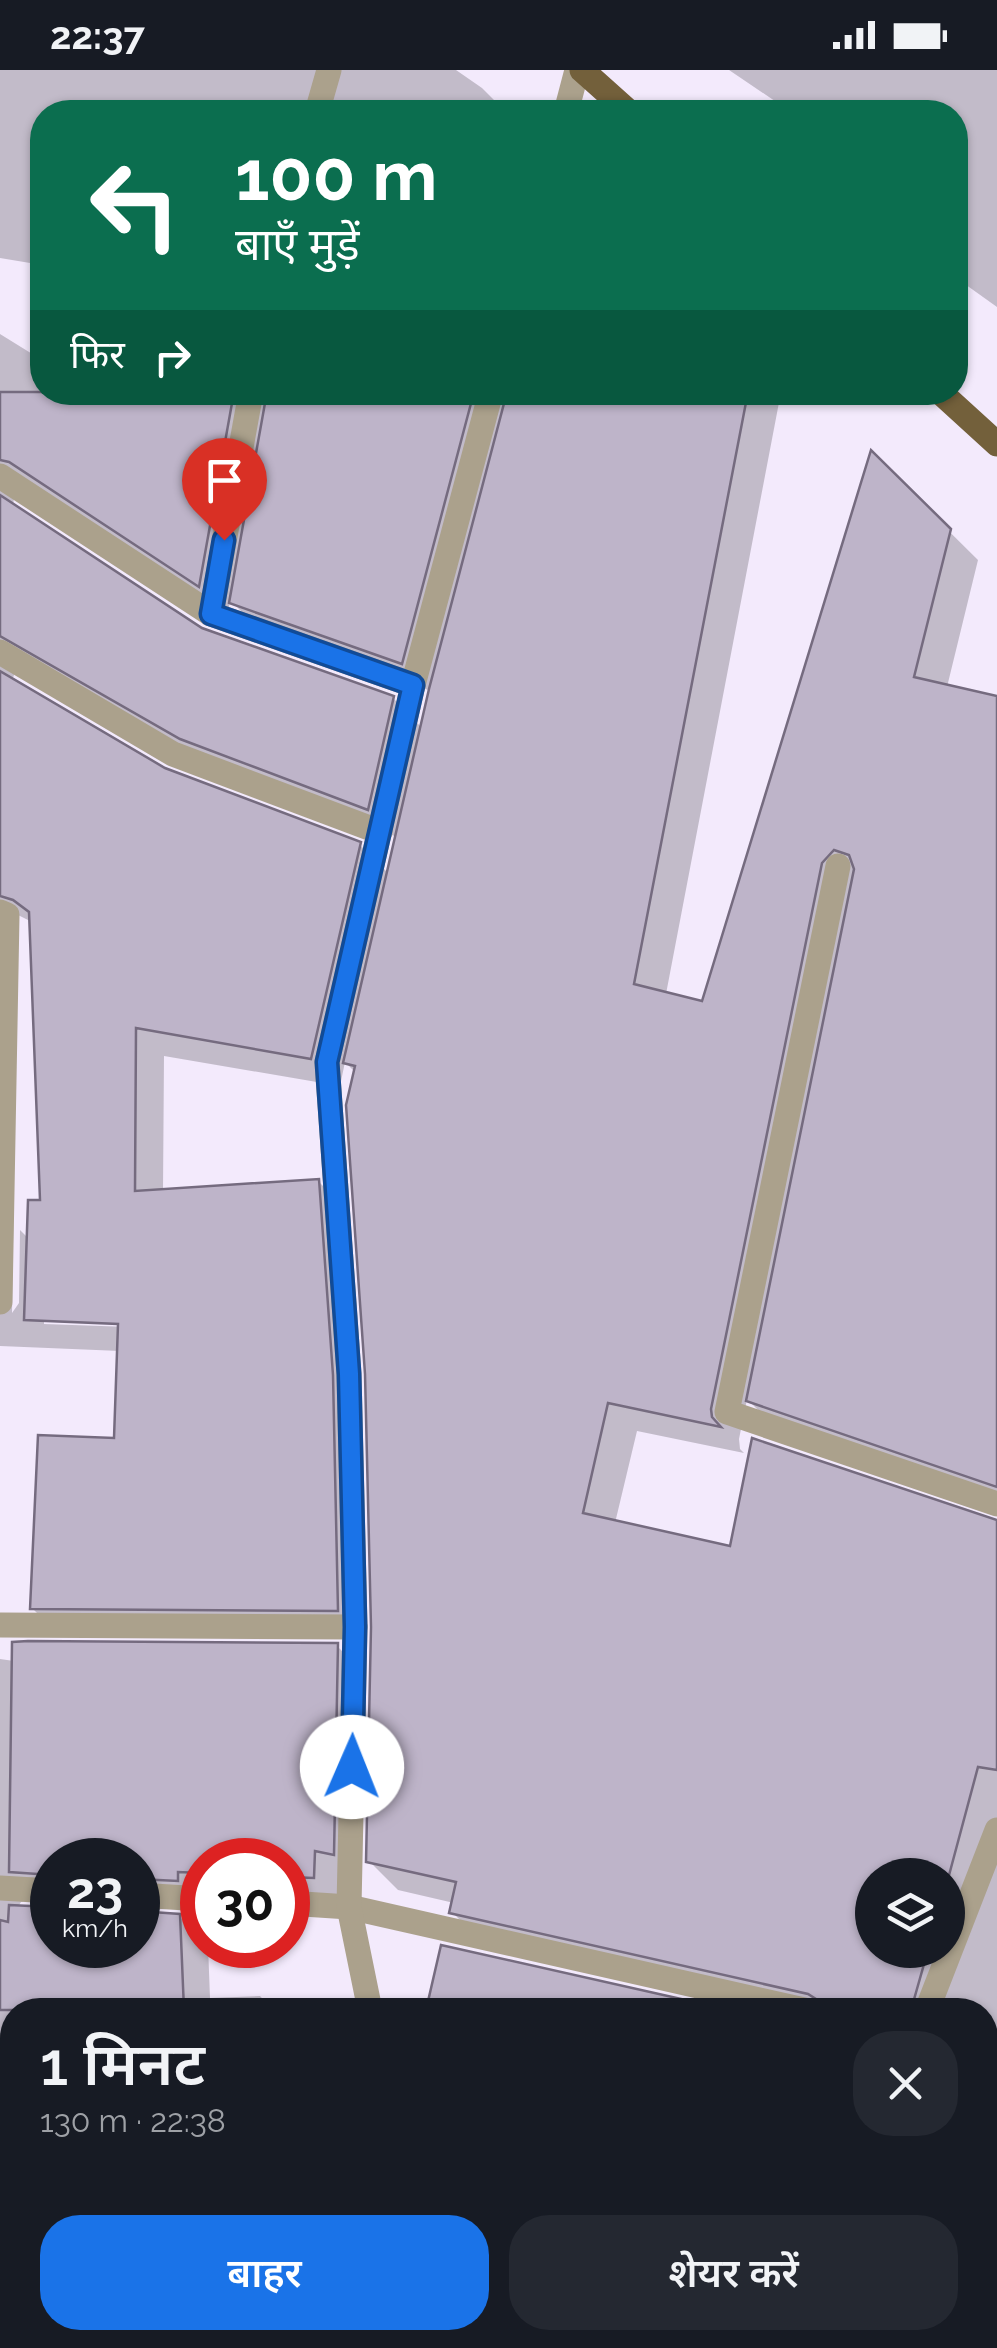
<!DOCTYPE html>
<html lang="hi">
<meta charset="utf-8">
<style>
body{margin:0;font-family:Raleway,"Noto Sans Devanagari",sans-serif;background:#242831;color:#f1f3f6;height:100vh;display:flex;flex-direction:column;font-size:38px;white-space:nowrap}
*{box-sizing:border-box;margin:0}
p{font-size:32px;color:#9ea1a6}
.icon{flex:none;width:55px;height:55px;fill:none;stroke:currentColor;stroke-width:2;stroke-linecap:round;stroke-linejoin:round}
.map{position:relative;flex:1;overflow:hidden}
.details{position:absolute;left:0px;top:1928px;width:998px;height:352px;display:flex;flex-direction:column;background:#171b24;border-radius:40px 40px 0 0;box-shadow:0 2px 8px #0004}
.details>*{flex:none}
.banner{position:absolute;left:30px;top:30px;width:938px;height:305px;border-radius:40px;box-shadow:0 2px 8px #0004;background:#0b6e4f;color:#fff;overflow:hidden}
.buttons{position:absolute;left:855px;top:1788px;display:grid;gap:20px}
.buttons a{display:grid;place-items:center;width:110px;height:110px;border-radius:50%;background:#171b24;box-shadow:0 2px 8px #0004;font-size:50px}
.speed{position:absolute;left:30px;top:1768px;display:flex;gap:20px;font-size:50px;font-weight:700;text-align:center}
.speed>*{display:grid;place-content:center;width:130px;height:130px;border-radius:50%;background:#171b24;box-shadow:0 2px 8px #0004;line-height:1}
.speed small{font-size:25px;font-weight:400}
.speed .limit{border:15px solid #d22;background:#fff;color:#111}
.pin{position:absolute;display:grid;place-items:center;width:85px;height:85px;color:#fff;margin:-102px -42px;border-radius:50% 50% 50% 0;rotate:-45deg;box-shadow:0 0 10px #0007}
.pin .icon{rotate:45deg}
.me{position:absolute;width:110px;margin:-55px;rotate:1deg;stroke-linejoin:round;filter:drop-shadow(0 0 8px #0008)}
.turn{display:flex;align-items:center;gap:35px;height:210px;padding:0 40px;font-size:45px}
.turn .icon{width:130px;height:130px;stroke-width:2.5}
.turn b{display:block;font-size:70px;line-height:85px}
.then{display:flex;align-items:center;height:95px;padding:0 40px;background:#0003;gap:20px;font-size:38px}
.round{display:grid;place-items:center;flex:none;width:105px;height:105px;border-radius:40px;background:#242831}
.summary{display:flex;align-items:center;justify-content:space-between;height:170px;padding:0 40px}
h1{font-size:60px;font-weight:600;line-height:75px}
.button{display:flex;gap:20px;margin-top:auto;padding:20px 40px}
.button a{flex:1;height:115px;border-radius:40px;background:#1a73e8;color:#fff;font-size:40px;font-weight:600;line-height:115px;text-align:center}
.button a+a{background:#242831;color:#f1f3f6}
.status{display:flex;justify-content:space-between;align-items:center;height:70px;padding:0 50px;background:#171b24;direction:ltr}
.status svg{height:28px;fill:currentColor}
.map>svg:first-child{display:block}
.shadow{fill:#0003;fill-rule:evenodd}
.building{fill:#beb4c9;stroke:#756b7f;stroke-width:2.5}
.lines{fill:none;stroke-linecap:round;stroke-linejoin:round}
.minor{stroke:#aba18c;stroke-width:25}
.major{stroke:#73603b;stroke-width:25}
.route-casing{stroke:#114b97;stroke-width:25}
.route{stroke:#1a73e8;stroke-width:18}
</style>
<div class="status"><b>22:37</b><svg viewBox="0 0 49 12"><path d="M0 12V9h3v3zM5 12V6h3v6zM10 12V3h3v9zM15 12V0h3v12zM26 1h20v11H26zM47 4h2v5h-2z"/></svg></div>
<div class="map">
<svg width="997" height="2278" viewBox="0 0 997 2278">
<rect width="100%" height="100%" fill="#f3eafc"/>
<!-- shadow -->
<g class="shadow">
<path d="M 0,0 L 456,0 L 482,18 L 506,42 L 42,42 L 42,195 L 0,188 Z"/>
<path d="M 729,0 L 997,0 L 997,237 L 955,207 L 955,42 L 791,42 Z"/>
<path d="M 0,264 L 42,290 L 42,322 L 781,322 L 666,924 L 704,934 L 872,385 L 978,490 L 947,617 L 997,629 L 997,1434 L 777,1359 L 747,1329 L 739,1369 L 740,1379 L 744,1383 L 637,1361 L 615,1453 L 732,1479 L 997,1451 L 997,2259 L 985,2256 L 985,1940 L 785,1940 L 481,1871 L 452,1842 L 454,1833 L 398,1820 L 369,1791 L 374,1557 L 356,1003 L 345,992 L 340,1016 L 164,986 L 163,1121 L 318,1111 L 347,1140 L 366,1568 L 61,1567 L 32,1538 L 116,1371 L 120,1281 L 0,1276 L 0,1070 L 14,1106 L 12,1243 L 19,1233 L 20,1160 L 44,1184 L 32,852 L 0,836 ZM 14,427 L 228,543 L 230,530 L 261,561 L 431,621 L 422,658 L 393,628 L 201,560 L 13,437 ZM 15,602 L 211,697 L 397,767 L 389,804 L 359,774 L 164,700 L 12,611 ZM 44,1249 L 131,1252 L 130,1257 L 44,1254 ZM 872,1805 L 948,1805 L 948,1880 L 872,1880 Z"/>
<path d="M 337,1576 L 366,1605 L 342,1836 L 288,1834 L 288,1790 L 202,1790 L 202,1839 L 161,1838 L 156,1844 L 179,1846 L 202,1870 L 202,1875 L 208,1875 L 210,1928 L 260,1926 L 273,1940 L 12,1940 L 12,2253 L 0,2254 L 0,1589 L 14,1591 ZM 52,1790 L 138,1790 L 138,1875 L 52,1875 L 52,1839 L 18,1837 L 21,1832 L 31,1830 L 52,1832 Z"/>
<path d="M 53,2268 L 412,2268 L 420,2278 L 53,2278 Z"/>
</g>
<!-- building -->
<g class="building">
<path d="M 0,322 L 234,322 L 199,517 L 9,392 L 0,390 Z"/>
<path d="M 267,322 L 474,322 L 402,594 L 229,533 Z"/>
<path d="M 507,322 L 748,322 L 634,914 L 702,931 L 871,380 L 951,459 L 914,607 L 997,626 L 997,1417 L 746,1331 L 854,799 L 849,785 L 834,780 L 822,793 L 711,1339 L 712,1347 L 721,1357 L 608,1333 L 583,1443 L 730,1476 L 752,1368 L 997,1450 L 997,1700 L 978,1697 L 948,1809 L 948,1805 L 872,1805 L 872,1880 L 928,1880 L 911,1940 L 820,1940 L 816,1929 L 808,1924 L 449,1843 L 456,1812 L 366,1792 L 371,1557 L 365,1304 L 346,1035 L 355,996 L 343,993 L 429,619 Z"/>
<path d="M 0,425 L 202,558 L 394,626 L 368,740 L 180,669 L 0,566 Z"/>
<path d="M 0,601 L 165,698 L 361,772 L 311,989 L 136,958 L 135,1121 L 319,1109 L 333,1305 L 338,1541 L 30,1539 L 38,1365 L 114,1368 L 118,1254 L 24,1250 L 28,1130 L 40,1130 L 29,842 L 13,830 L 0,826 Z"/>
<path d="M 28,1571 L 338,1573 L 334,1785 L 315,1781 L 314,1808 L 288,1807 L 288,1790 L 202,1790 L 202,1803 L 178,1802 L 178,1811 L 138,1809 L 138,1790 L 52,1790 L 52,1805 L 9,1802 L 12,1572 Z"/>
<path d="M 9,1835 L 52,1837 L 52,1875 L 138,1875 L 138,1841 L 180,1844 L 184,1940 L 0,1940 L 0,1850 L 8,1852 Z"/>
<path d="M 441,1875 L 730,1940 L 426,1940 Z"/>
</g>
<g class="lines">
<!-- minor -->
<g class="minor">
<path d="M 317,42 L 329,0"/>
<path d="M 566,42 L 577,0"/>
<path d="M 0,406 L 211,544 L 413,615"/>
<path d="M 211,544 L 251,322"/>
<path d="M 0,582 L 173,684 L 380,762"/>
<path d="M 838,796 L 727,1342 L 997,1434"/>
<path d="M 0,842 L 7,845 L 0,1232"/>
<path d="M 0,1555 L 355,1557"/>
<path d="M 0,1818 L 52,1821"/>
<path d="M 138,1825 L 202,1829"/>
<path d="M 288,1833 L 349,1837 L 804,1940"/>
<path d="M 370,1940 L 349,1837 L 355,1557 L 349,1304 L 327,992 L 413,615 L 491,322"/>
<path d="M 927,1940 L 997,1760"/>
<path d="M 421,2268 L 423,2278"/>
<path d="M 823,2278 L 826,2268"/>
</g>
<!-- major -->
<g class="major">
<path d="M 582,0 L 629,42"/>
<path d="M 940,322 L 997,374"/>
</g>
</g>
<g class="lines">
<defs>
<path id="route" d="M 224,470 L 211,544 L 413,615 L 327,992 L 349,1304 L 355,1557 L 352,1697"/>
</defs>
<!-- route casing -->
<use href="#route" class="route-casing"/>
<!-- route -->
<use href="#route" class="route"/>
</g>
</svg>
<div class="buttons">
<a><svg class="icon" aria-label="layers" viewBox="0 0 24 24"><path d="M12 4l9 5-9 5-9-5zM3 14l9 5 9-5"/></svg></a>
</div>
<div class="speed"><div>23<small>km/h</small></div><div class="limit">30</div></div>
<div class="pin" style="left:224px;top:470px;background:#d93025"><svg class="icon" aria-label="arrive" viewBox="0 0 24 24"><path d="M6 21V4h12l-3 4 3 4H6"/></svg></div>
<svg class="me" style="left:352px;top:1697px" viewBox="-20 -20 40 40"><circle r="19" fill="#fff"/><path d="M0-13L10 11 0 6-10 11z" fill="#1a73e8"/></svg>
<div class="banner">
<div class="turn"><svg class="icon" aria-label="left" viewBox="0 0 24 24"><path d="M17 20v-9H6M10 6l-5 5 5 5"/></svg><div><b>100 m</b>बाएँ मुड़ें</div></div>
<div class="then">फिर<svg class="icon" aria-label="right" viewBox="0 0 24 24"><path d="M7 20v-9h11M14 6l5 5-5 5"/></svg></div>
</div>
<section class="details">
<div class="summary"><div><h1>1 मिनट</h1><p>130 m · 22:38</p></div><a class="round"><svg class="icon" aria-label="close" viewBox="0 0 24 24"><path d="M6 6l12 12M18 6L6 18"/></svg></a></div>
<div class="button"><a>बाहर</a><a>शेयर करें</a></div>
</section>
</div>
